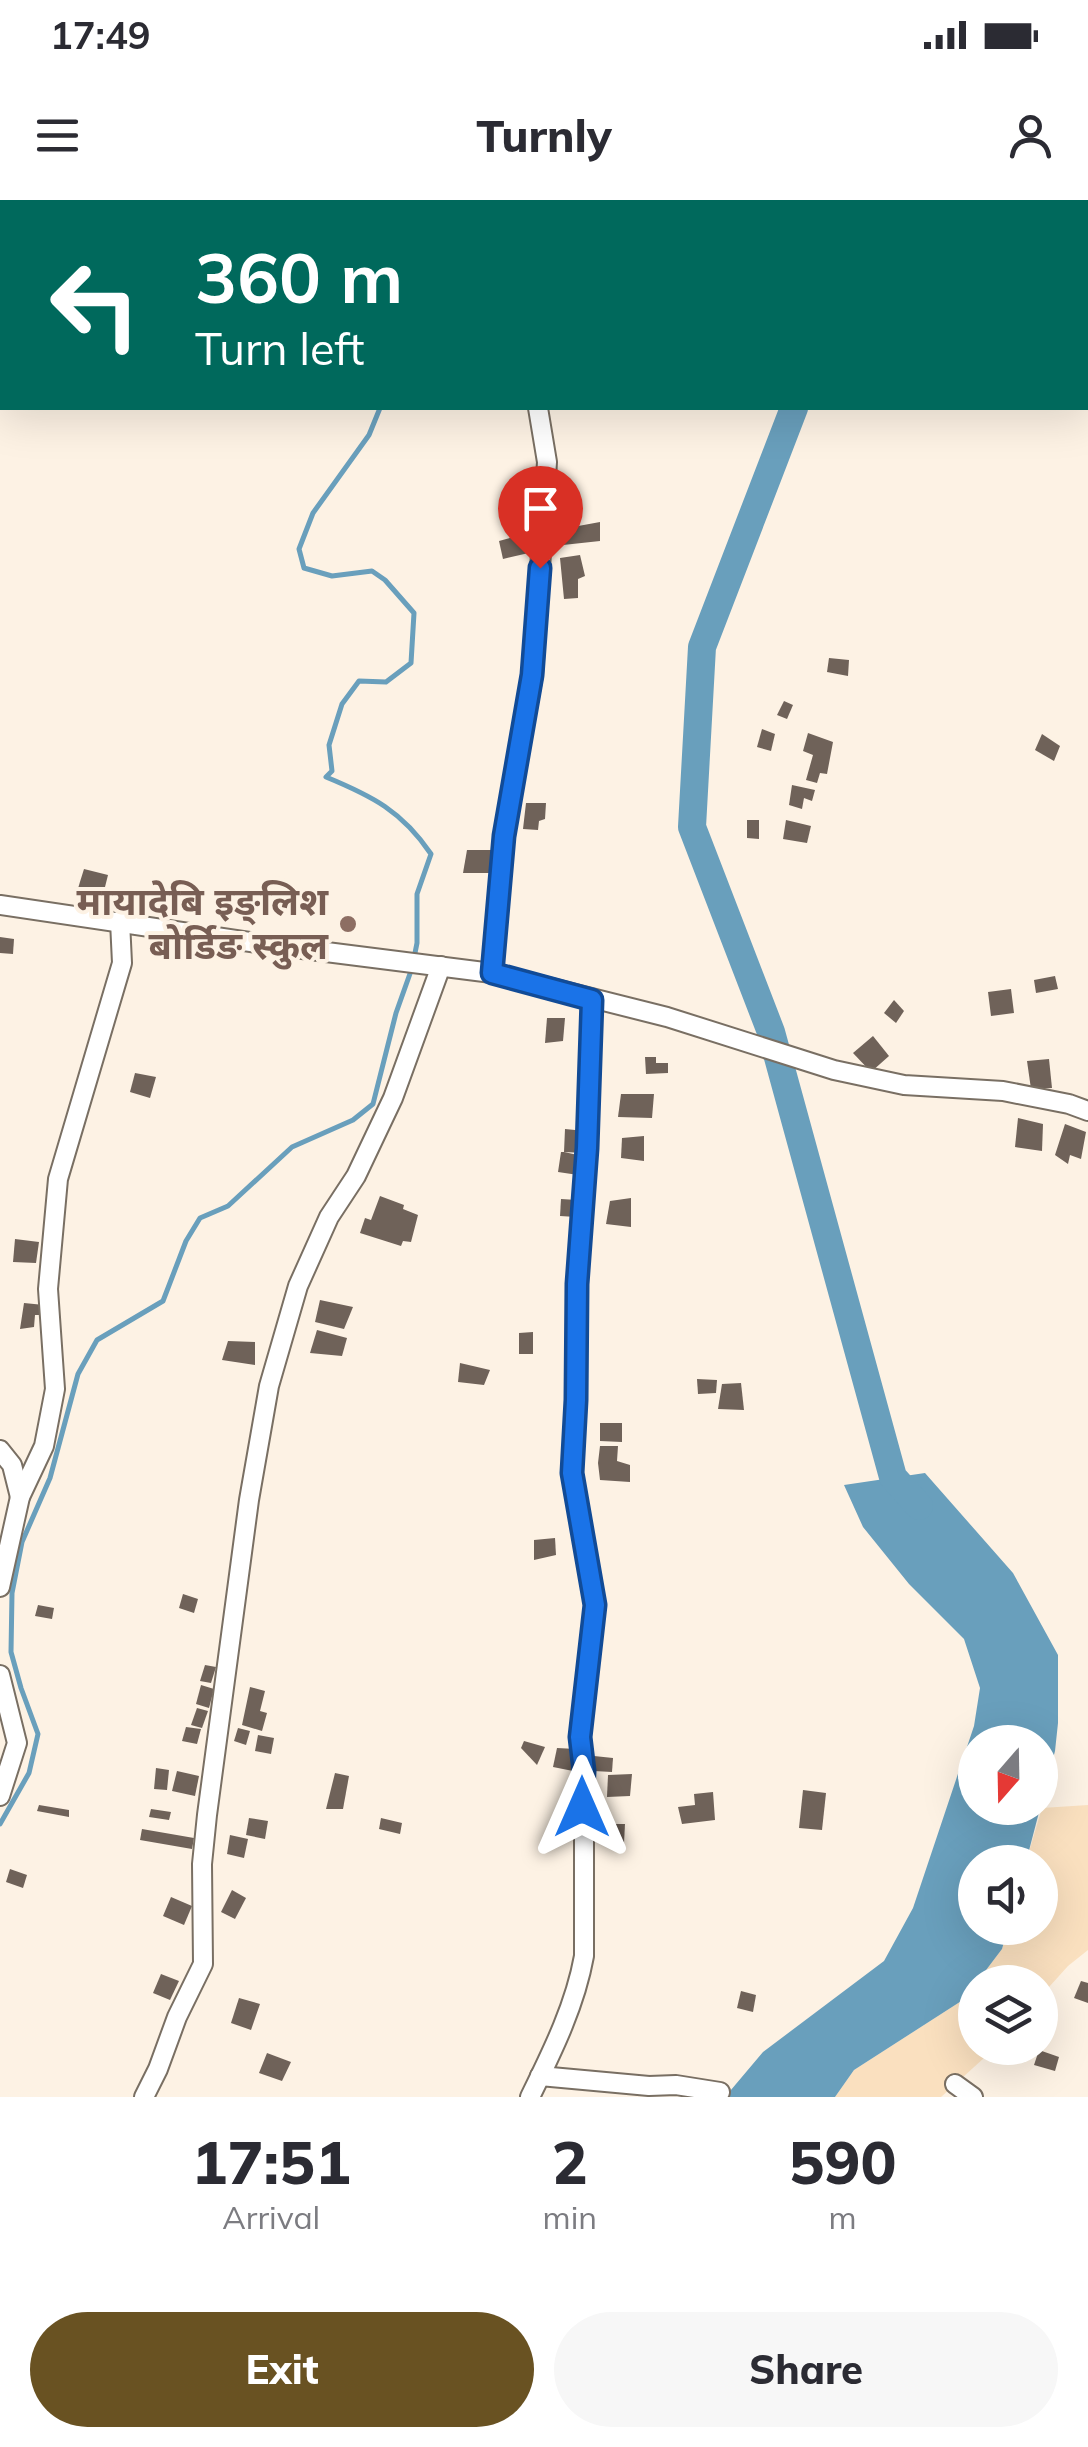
<!DOCTYPE html>
<meta charset="utf-8">
<style>
body{margin:0;font-family:Mulish,"Noto Sans Devanagari",sans-serif;background:#f7f7f7;color:#2b2b33;height:100vh;display:flex;flex-direction:column;font-size:38px;white-space:nowrap}
*{box-sizing:border-box;margin:0}
p{font-size:32px;color:#7c7c81}
.icon{flex:none;width:55px;height:55px;fill:none;stroke:currentColor;stroke-width:2;stroke-linecap:round;stroke-linejoin:round}
.map{position:relative;height:1897px;overflow:hidden}
.panel{display:flex;flex-direction:column;background:#fff;flex:1}
.panel>*{flex:none}
.guide{position:absolute;left:0px;top:0px;width:1090px;height:210px;box-shadow:0 10px 40px #0002;background:#00695c;color:#fff;overflow:hidden}
.needle{width:65px;rotate:200deg}
.buttons{position:absolute;left:958px;top:1525px;display:grid;gap:20px}
.buttons a{display:grid;place-items:center;width:100px;height:100px;border-radius:50%;background:#fff;box-shadow:0 10px 40px #0002;font-size:50px}
.pin{position:absolute;display:grid;place-items:center;width:85px;height:85px;color:#fff;margin:-102px -42px;border-radius:50% 50% 50% 0;rotate:-45deg;box-shadow:0 0 10px #0007}
.pin .icon{rotate:45deg}
.me{position:absolute;width:110px;margin:-55px;rotate:0deg;stroke-linejoin:round;filter:drop-shadow(0 0 8px #0008)}
.turn{display:flex;align-items:center;gap:35px;height:210px;padding:0 30px;font-size:45px}
.turn .icon{width:130px;height:130px;stroke-width:2.5}
.turn b{display:block;font-size:70px;line-height:85px}
.eta{display:flex;justify-content:space-evenly;align-items:center;height:170px;text-align:center}
.eta b{font-size:60px;font-weight:800;line-height:70px}
.button{display:flex;gap:20px;margin-top:auto;padding:20px 30px}
.button a{flex:1;height:115px;border-radius:60px;background:#695222;color:#fff;font-size:40px;font-weight:800;line-height:115px;text-align:center}
.button a+a{background:#f7f7f7;color:#2b2b33}
.status{display:flex;justify-content:space-between;align-items:center;height:70px;padding:0 50px;background:#fff;direction:ltr}
.status svg{height:28px;fill:currentColor}
header{display:flex;justify-content:space-between;align-items:center;height:130px;padding:0 30px;background:#fff;font-size:45px;font-weight:800}
.map>svg:first-child{display:block}
.green{fill:#fae0bf}
.water{fill:#699fbc;fill-rule:evenodd}
.lines{fill:none;stroke-linecap:round;stroke-linejoin:round}
.stream{stroke:#699fbc;stroke-width:5}
.river{stroke:#699fbc;stroke-width:28}
.building{fill:#6f6259}
.minor-casing{stroke:#796f63;stroke-width:22}
.minor{stroke:#fff;stroke-width:18}
.route-casing{stroke:#114b97;stroke-width:25}
.route{stroke:#1a73e8;stroke-width:18}
.education-dot{fill:#8d6e63;stroke:#fdf2e4;stroke-width:4}
.labels{text-anchor:middle;stroke-width:8;stroke-linejoin:round;paint-order:stroke}
.education-label{font-size:38px;font-weight:bold;fill:#785e54;stroke:#fdf2e4;text-anchor:end}
</style>
<div class="status"><b>17:49</b><svg viewBox="0 0 49 12"><path d="M0 12V9h3v3zM5 12V6h3v6zM10 12V3h3v9zM15 12V0h3v12zM26 1h20v11H26zM47 4h2v5h-2z"/></svg></div>
<header><svg class="icon" aria-label="menu" viewBox="0 0 24 24"><path d="M4 6h16M4 12h16M4 18h16"/></svg>Turnly<svg class="icon" aria-label="person" viewBox="0 0 24 24"><circle cx="12" cy="8" r="4"/><path d="M4 21q1-7 8-7t8 7"/></svg></header>
<div class="map">
<svg width="1088" height="1897" viewBox="0 0 1088 1897">
<rect width="100%" height="100%" fill="#fdf2e4"/>
<!-- green -->
<g class="green">
<path d="M 1088,1605 L 1088,1750 L 1068,1766 L 1040,1797 L 1040,1782 L 977,1782 L 1002,1749 L 1008,1728 L 1040,1728 L 1040,1662 L 1026,1662 L 1042,1608 Z"/>
<path d="M 975,1786 L 975,1848 L 995,1848 L 941,1897 L 835,1897 L 854,1870 L 966,1798 Z"/>
</g>
<!-- water -->
<path class="water" d="M 925,1273 L 1013,1373 L 1058,1455 L 1058,1523 L 1055,1551 L 1026,1662 L 975,1662 L 975,1728 L 1008,1728 L 1002,1749 L 977,1782 L 975,1782 L 966,1798 L 854,1870 L 835,1897 L 725,1897 L 763,1852 L 884,1761 L 913,1708 L 974,1526 L 980,1488 L 964,1439 L 909,1384 L 863,1327 L 844,1285 ZM 975,1542 L 1040,1542 L 1040,1608 L 975,1608 Z"/>
<g class="lines">
<!-- stream -->
<g class="stream">
<path d="M 311,0 L 311,2"/>
<path d="M 380,208 L 369,235 L 313,313 L 299,349 L 304,368 L 332,376 L 372,371 L 385,380 L 414,413 L 411,463 L 386,482 L 359,481 L 342,504 L 329,545 L 332,571 L 326,577 C 372,596 402,611 431,654 L 417,694 L 417,743 L 414,758"/>
<path d="M 0,1624 L 29,1573 L 38,1534 L 21,1488 L 11,1452 L 12,1393 L 22,1342 L 50,1278 L 78,1174 L 97,1140 L 163,1101 L 186,1041 L 200,1018 L 228,1006 L 292,947 L 353,920 L 373,904 L 396,813 L 412,768"/>
</g>
<!-- river -->
<g class="river">
<path d="M 811,0 L 812,2"/>
<path d="M 794,208 L 702,447 L 692,627 L 771,832 L 893,1277 L 919,1306"/>
</g>
</g>
<!-- building -->
<g class="building">
<path d="M 600,322 L 600,341 L 563,345 L 562,329 Z"/>
<path d="M 531,332 L 533,352 L 503,359 L 499,341 Z"/>
<path d="M 580,355 L 585,376 L 578,379 L 578,398 L 564,399 L 560,358 Z"/>
<path d="M 829,458 L 849,460 L 848,476 L 827,472 Z"/>
<path d="M 784,501 L 793,505 L 787,519 L 777,515 Z"/>
<path d="M 762,529 L 775,534 L 771,551 L 757,547 Z"/>
<path d="M 808,533 L 833,542 L 827,574 L 820,573 L 817,583 L 806,580 L 813,555 L 803,551 Z"/>
<path d="M 1042,534 L 1060,546 L 1054,561 L 1035,550 Z"/>
<path d="M 792,585 L 815,590 L 812,601 L 804,598 L 802,609 L 789,605 Z"/>
<path d="M 526,603 L 546,603 L 545,619 L 539,621 L 538,630 L 523,629 Z"/>
<path d="M 747,620 L 759,620 L 759,639 L 747,638 Z"/>
<path d="M 786,620 L 811,626 L 807,643 L 783,639 Z"/>
<path d="M 467,650 L 495,650 L 494,673 L 463,673 Z"/>
<path d="M 84,669 L 108,675 L 101,703 L 75,698 Z"/>
<path d="M 0,737 L 14,739 L 13,754 L 0,753 Z"/>
<path d="M 1055,776 L 1058,789 L 1036,793 L 1034,780 Z"/>
<path d="M 1011,789 L 1014,813 L 991,816 L 988,792 Z"/>
<path d="M 894,800 L 904,811 L 896,823 L 884,813 Z"/>
<path d="M 547,818 L 565,818 L 563,841 L 545,843 Z"/>
<path d="M 873,836 L 889,856 L 871,872 L 853,853 Z"/>
<path d="M 645,857 L 656,857 L 656,863 L 668,863 L 668,873 L 646,874 Z"/>
<path d="M 1049,859 L 1052,888 L 1031,889 L 1027,861 Z"/>
<path d="M 135,873 L 156,877 L 150,898 L 130,892 Z"/>
<path d="M 621,894 L 654,894 L 652,918 L 618,917 Z"/>
<path d="M 1018,918 L 1043,924 L 1042,951 L 1015,947 Z"/>
<path d="M 1065,924 L 1086,932 L 1081,959 L 1070,955 L 1068,964 L 1055,955 Z"/>
<path d="M 565,929 L 585,931 L 584,953 L 564,952 L 587,957 L 585,976 L 558,972 L 561,952 L 564,952 Z"/>
<path d="M 644,936 L 644,961 L 621,958 L 622,938 Z"/>
<path d="M 380,996 L 404,1005 L 403,1009 L 418,1015 L 411,1042 L 403,1041 L 401,1046 L 360,1033 L 365,1018 L 371,1020 Z"/>
<path d="M 631,998 L 631,1027 L 606,1024 L 610,1001 Z"/>
<path d="M 561,999 L 577,1000 L 576,1017 L 560,1016 Z"/>
<path d="M 15,1039 L 39,1042 L 36,1063 L 13,1062 Z"/>
<path d="M 320,1100 L 353,1107 L 344,1129 L 315,1122 Z"/>
<path d="M 24,1103 L 44,1105 L 43,1115 L 35,1115 L 34,1127 L 20,1129 Z"/>
<path d="M 317,1130 L 347,1138 L 342,1156 L 310,1153 Z"/>
<path d="M 533,1132 L 533,1154 L 519,1154 L 519,1133 Z"/>
<path d="M 228,1141 L 255,1142 L 255,1165 L 222,1160 Z"/>
<path d="M 460,1163 L 490,1170 L 484,1185 L 458,1182 Z"/>
<path d="M 697,1179 L 717,1180 L 716,1193 L 698,1194 Z"/>
<path d="M 741,1183 L 744,1210 L 718,1209 L 722,1184 Z"/>
<path d="M 600,1223 L 622,1223 L 622,1242 L 600,1241 Z"/>
<path d="M 600,1246 L 618,1246 L 617,1261 L 630,1265 L 630,1282 L 600,1280 L 598,1263 Z"/>
<path d="M 555,1338 L 556,1355 L 534,1360 L 534,1340 Z"/>
<path d="M 183,1394 L 198,1399 L 194,1413 L 179,1408 Z"/>
<path d="M 38,1405 L 54,1408 L 52,1419 L 35,1416 Z"/>
<path d="M 205,1465 L 216,1467 L 211,1483 L 200,1481 Z"/>
<path d="M 201,1485 L 214,1489 L 209,1508 L 196,1504 Z"/>
<path d="M 250,1487 L 265,1491 L 260,1511 L 267,1513 L 262,1531 L 242,1525 Z"/>
<path d="M 197,1508 L 208,1511 L 202,1528 L 191,1525 Z"/>
<path d="M 186,1527 L 201,1529 L 197,1544 L 182,1541 Z"/>
<path d="M 238,1528 L 250,1531 L 246,1545 L 234,1541 Z"/>
<path d="M 258,1535 L 274,1538 L 271,1554 L 255,1551 Z"/>
<path d="M 524,1541 L 545,1547 L 537,1565 L 521,1548 Z"/>
<path d="M 557,1548 L 576,1549 L 573,1571 L 553,1567 Z"/>
<path d="M 594,1556 L 613,1558 L 612,1572 L 594,1571 Z"/>
<path d="M 156,1568 L 169,1570 L 167,1590 L 154,1589 Z"/>
<path d="M 177,1571 L 199,1576 L 195,1596 L 172,1591 Z"/>
<path d="M 335,1573 L 349,1576 L 343,1609 L 326,1609 Z"/>
<path d="M 632,1574 L 630,1596 L 607,1597 L 608,1575 Z"/>
<path d="M 803,1590 L 826,1593 L 822,1630 L 799,1628 Z"/>
<path d="M 713,1592 L 715,1620 L 682,1624 L 678,1607 L 695,1605 L 694,1594 Z"/>
<path d="M 39,1605 L 69,1610 L 69,1617 L 37,1611 Z"/>
<path d="M 151,1609 L 171,1612 L 169,1620 L 149,1617 Z"/>
<path d="M 249,1618 L 268,1621 L 265,1639 L 246,1635 Z"/>
<path d="M 381,1618 L 402,1623 L 400,1634 L 379,1629 Z"/>
<path d="M 605,1624 L 625,1624 L 624,1643 L 605,1642 Z"/>
<path d="M 142,1629 L 194,1638 L 192,1649 L 140,1640 Z"/>
<path d="M 230,1635 L 248,1639 L 244,1658 L 227,1654 Z"/>
<path d="M 10,1669 L 27,1675 L 23,1688 L 6,1682 Z"/>
<path d="M 232,1690 L 246,1698 L 235,1719 L 221,1712 Z"/>
<path d="M 171,1697 L 192,1706 L 184,1725 L 163,1716 Z"/>
<path d="M 161,1774 L 179,1781 L 170,1800 L 153,1793 Z"/>
<path d="M 1081,1781 L 1088,1783 L 1088,1803 L 1074,1798 Z"/>
<path d="M 741,1791 L 756,1795 L 753,1812 L 737,1808 Z"/>
<path d="M 239,1798 L 260,1804 L 251,1830 L 231,1823 Z"/>
<path d="M 1039,1850 L 1059,1857 L 1055,1871 L 1034,1865 Z"/>
<path d="M 267,1853 L 291,1862 L 282,1881 L 259,1873 Z"/>
</g>
<g class="lines">
<defs>
<g id="minor">
<path d="M 501,0 L 501,2"/>
<path d="M 0,705 L 263,744 L 492,773 L 667,817 L 834,870 L 904,885 L 1003,891 L 1069,904 L 1088,911"/>
<path d="M 492,773 L 504,636 L 533,475 L 547,262 L 538,208"/>
<path d="M 0,1250 L 12,1265 L 20,1297"/>
<path d="M 0,1387 L 20,1297 L 44,1246 L 55,1189 L 48,1089 L 58,979 L 122,763 L 120,721"/>
<path d="M 0,1475 L 17,1543 L 0,1596"/>
<path d="M 540,1876 L 649,1886 L 676,1885 L 720,1892"/>
<path d="M 955,1884 L 973,1897"/>
<path d="M 144,1897 L 158,1869 L 177,1817 L 203,1764 L 202,1664 L 207,1615 L 249,1300 L 269,1186 L 298,1086 L 329,1017 L 356,976 L 393,898 L 441,766"/>
<path d="M 530,1897 C 552,1852 575,1806 584,1756 L 584,1571 L 580,1537 L 595,1405 L 572,1273 L 576,1200 L 577,1084 L 587,947 L 592,799"/>
</g>
</defs>
<!-- minor casing -->
<use href="#minor" class="minor-casing"/>
<!-- minor -->
<use href="#minor" class="minor"/>
</g>
<g class="lines">
<defs>
<path id="route" d="M 540,368 L 532,475 L 504,636 L 492,773 L 592,800 L 587,948 L 577,1084 L 576,1200 L 572,1273 L 595,1405 L 580,1537 L 584,1571 L 582,1607"/>
</defs>
<!-- route casing -->
<use href="#route" class="route-casing"/>
<!-- route -->
<use href="#route" class="route"/>
</g>
<!-- markers -->
<circle class="education-dot" cx="348" cy="724" r="10"/>
<g class="labels">
<!-- education labels -->
<g class="education-label">
<text x="328" y="715">मायादेबि इङ्लिश<tspan x="328" dy="44">बोर्डिङ स्कुल</tspan></text>
</g>
</g>
</svg>
<div class="buttons">
<a><svg class="needle" viewBox="-14 -14 28 28"><path d="M0-13l5 13h-10z" fill="#e53935"/><path d="M0 13l5-13h-10z" fill="#7c7c81"/></svg></a>
<a><svg class="icon" aria-label="sound" viewBox="0 0 24 24"><path d="M4 9h4l5-4v14l-5-4H4zM17 9q2 3 0 6"/></svg></a>
<a><svg class="icon" aria-label="layers" viewBox="0 0 24 24"><path d="M12 4l9 5-9 5-9-5zM3 14l9 5 9-5"/></svg></a>
</div>
<div class="pin" style="left:540px;top:368px;background:#d93025"><svg class="icon" aria-label="arrive" viewBox="0 0 24 24"><path d="M6 21V4h12l-3 4 3 4H6"/></svg></div>
<svg class="me" style="left:582px;top:1607px" viewBox="-20 -20 40 40"><path d="M0-17L14 15 0 8-14 15z" fill="#1a73e8" stroke="#fff" stroke-width="4"/></svg>
<div class="guide">
<div class="turn"><svg class="icon" aria-label="left" viewBox="0 0 24 24"><path d="M17 20v-9H6M10 6l-5 5 5 5"/></svg><div><b>360 m</b>Turn left</div></div>
</div>
</div>
<section class="panel">
<div class="eta">
<div><b>17:51</b><p>Arrival</p></div>
<div><b>2</b><p>min</p></div>
<div><b>590</b><p>m</p></div>
</div>
<div class="button"><a>Exit</a><a>Share</a></div>
</section>
